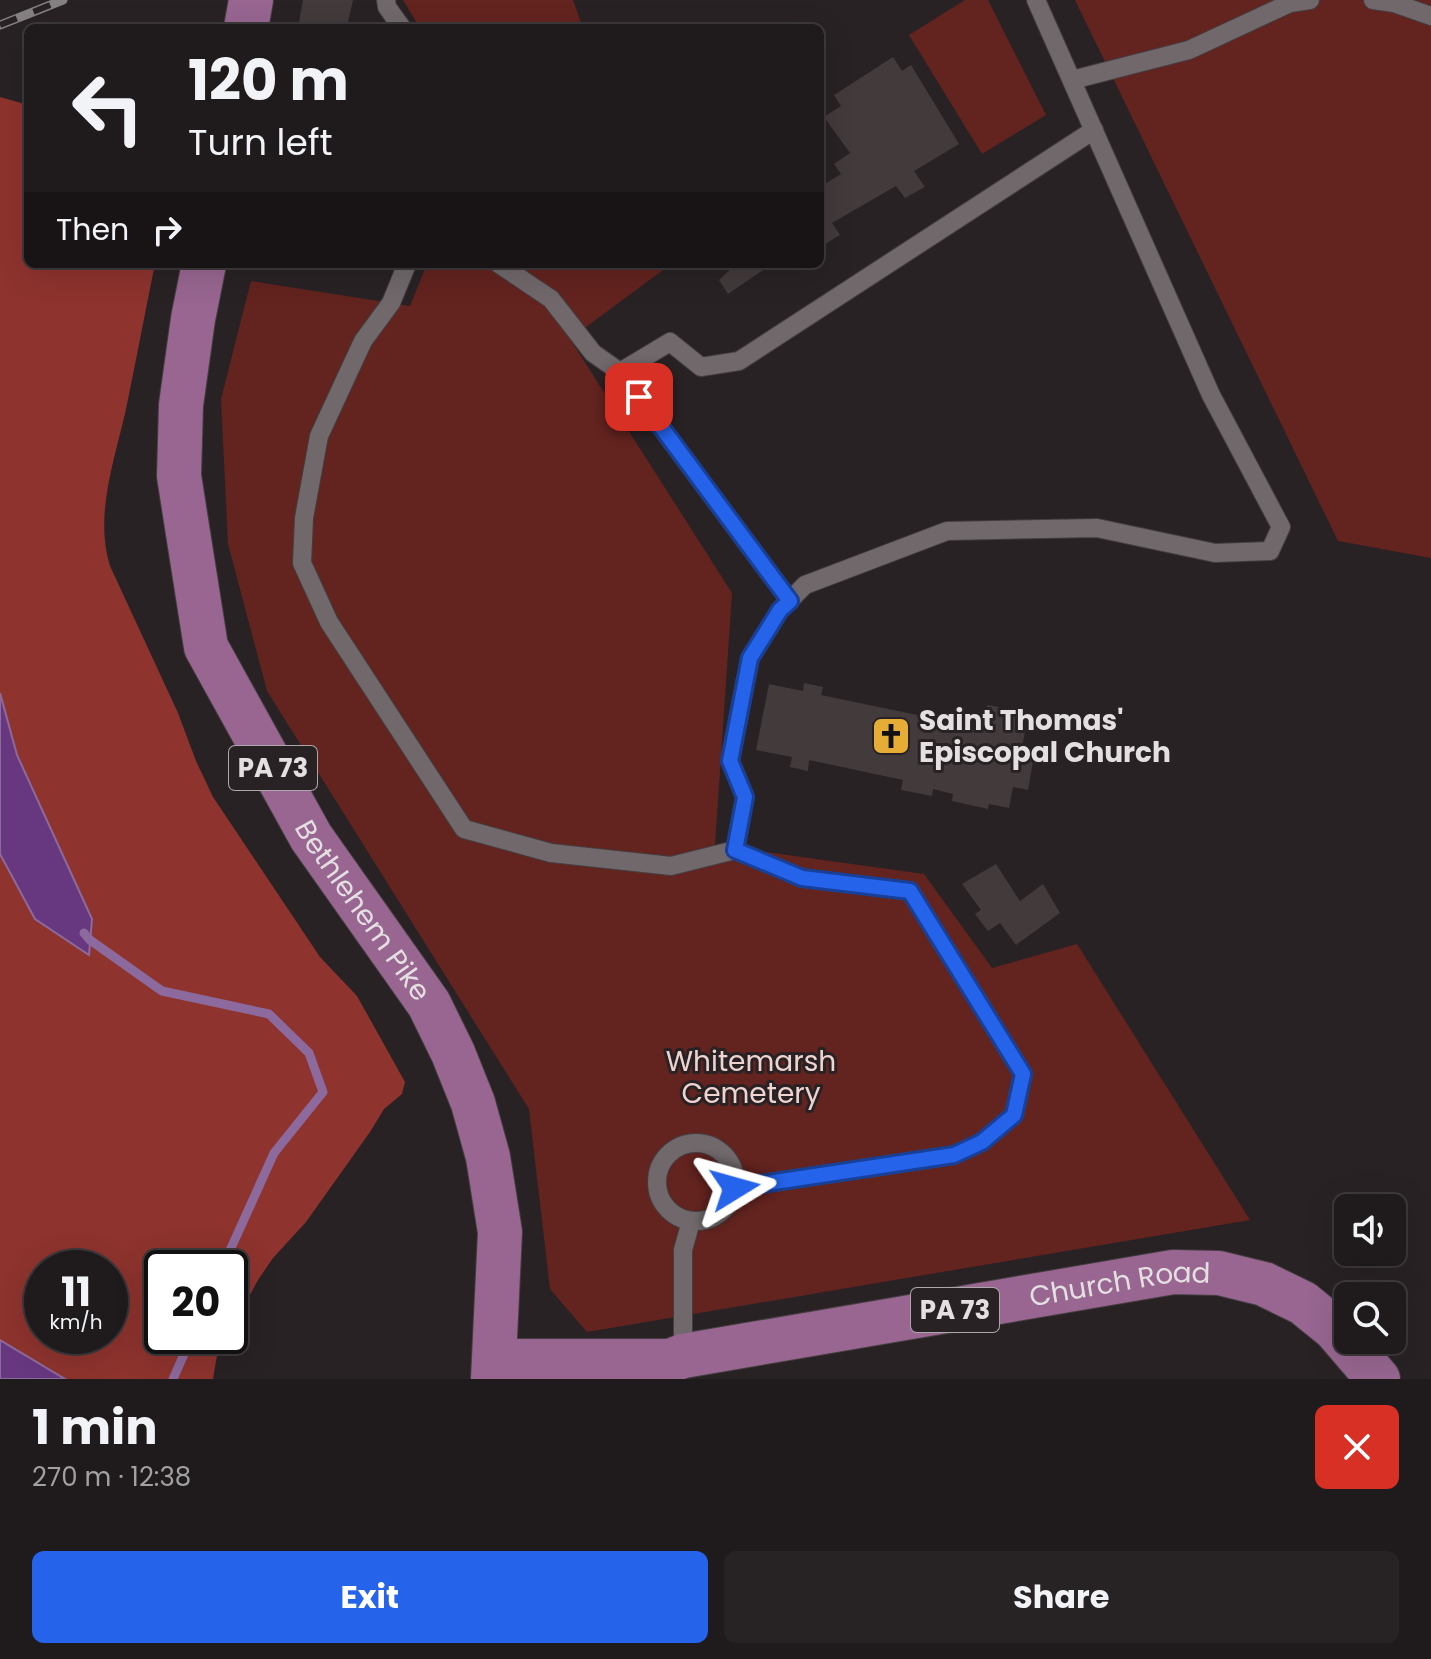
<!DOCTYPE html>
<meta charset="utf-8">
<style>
body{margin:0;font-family:Poppins,sans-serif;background:#272325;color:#f1f3f6;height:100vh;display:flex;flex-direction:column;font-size:30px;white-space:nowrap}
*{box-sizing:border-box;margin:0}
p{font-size:26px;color:#a1a1a3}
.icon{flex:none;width:44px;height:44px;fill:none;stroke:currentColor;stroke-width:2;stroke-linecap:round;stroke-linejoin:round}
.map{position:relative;height:1379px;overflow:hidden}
.side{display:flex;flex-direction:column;background:#1f1a1c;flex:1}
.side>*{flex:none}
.banner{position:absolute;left:24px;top:24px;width:800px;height:244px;border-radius:12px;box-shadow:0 8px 32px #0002,0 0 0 2px #3c383b;background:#1f1a1c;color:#f1f3f6;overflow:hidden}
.fabs{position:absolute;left:1334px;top:1194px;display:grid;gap:16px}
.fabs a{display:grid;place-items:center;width:72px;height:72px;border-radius:12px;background:#1f1a1c;box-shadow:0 8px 32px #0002,0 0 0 2px #3c383b;font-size:40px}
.speed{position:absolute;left:24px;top:1250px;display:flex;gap:16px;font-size:40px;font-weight:700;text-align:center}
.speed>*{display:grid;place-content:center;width:104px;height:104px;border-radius:50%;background:#1f1a1c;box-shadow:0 8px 32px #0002,0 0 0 2px #3c383b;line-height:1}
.speed small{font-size:20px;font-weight:400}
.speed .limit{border:4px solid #111;border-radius:12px;background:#fff;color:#111}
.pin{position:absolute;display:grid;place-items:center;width:68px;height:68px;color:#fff;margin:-34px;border-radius:16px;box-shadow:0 4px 12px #0006}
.me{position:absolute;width:88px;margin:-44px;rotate:82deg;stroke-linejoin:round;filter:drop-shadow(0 0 6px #0008)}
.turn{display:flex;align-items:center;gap:28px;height:168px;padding:0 32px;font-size:36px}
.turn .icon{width:104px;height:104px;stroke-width:2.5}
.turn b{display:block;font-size:56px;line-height:68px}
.then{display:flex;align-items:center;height:76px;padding:0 32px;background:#0003;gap:16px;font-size:30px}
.round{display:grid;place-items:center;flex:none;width:84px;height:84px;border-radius:12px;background:#272325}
.head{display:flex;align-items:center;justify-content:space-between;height:136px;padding:0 32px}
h1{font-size:48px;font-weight:700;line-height:60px}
.button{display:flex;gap:16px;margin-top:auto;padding:16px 32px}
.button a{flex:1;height:92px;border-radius:12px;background:#2563eb;color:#fff;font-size:32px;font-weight:700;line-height:92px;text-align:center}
.button a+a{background:#272325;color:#f1f3f6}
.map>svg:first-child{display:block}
.green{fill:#63231f}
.forest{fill:#8e332e;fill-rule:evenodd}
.water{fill:#67377f;stroke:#8c6a9d;stroke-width:2}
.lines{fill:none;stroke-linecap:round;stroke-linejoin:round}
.stream{stroke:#8c6a9d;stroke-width:9}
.building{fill:#423a3b}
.service-casing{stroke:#443e41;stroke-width:20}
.primary-casing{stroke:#443e41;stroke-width:46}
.service{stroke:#70686b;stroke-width:18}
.primary{stroke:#986691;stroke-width:44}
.rail-casing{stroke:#858082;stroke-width:9}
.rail{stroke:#292225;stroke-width:6;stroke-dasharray:18;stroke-linecap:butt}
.route-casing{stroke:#184099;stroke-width:20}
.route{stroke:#2563eb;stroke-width:14}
.labels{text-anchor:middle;stroke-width:6;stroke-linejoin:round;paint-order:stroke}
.shield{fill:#292225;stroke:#aca7a9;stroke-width:2}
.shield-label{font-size:26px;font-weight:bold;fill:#e4e0e2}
.poi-label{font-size:28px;font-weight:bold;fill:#e4e0e2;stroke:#292225;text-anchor:start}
.street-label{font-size:28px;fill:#e4e0e2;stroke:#292225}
.park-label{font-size:28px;fill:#eed3cf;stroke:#292225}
</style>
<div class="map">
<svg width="1431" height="1379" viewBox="0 0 1431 1379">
<rect width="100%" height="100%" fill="#292225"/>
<!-- green -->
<g class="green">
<path d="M 403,0 L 573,0 L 583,28 L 420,28 Z"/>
<path d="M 965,0 L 988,0 L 1046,115 L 982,154 L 909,35 Z"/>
<path d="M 1075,0 L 1431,0 L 1431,558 L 1338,541 Z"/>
<path d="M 427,264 L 671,264 L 570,339 L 732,593 L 715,845 L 924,874 L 992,968 L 1077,944 L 1250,1220 L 587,1332 L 550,1289 L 529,1109 L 267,691 L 228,544 L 221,399 L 251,281 L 410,306 Z"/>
</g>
<!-- forest -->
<path class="forest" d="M 0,97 L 28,105 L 28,264 L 155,264 C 145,312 136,361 126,409 C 115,459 94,515 110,566 L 178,713 L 196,761 L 213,797 L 320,957 L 357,996 L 405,1082 L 402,1094 L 384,1109 L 370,1132 L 306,1222 L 273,1258 L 258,1280 L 230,1331 L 230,1268 L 162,1268 L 162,1336 L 227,1336 L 217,1355 L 213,1379 L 65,1379 L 0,1340 ZM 42,1268 L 110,1268 L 110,1336 L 42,1336 Z"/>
<!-- water -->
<g class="water">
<path d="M 0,693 L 17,755 L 92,919 L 89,955 L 35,919 L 0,854 Z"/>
<path d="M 0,1340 L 65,1379 L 0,1379 Z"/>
</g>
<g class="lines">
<!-- stream -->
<g class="stream">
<path d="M 84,933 L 90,940 L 162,991 L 269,1014 L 309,1053 L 323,1092 L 274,1153 L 222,1268"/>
<path d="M 173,1379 L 192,1336"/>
</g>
</g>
<!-- building -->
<g class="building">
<path d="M 303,0 L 353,0 L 347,27 L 328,23 L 327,28 L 298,28 Z"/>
<path d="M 893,57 L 902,71 L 911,65 L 959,144 L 914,171 L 925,187 L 905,198 L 896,186 L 832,223 L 840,235 L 820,247 L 820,187 L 841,174 L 834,164 L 850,153 L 824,117 L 841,106 L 834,95 Z"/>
<path d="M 730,264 L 772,264 L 728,294 L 719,280 L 732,268 Z"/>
<path d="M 804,683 L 823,687 L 821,695 L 922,716 L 923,712 L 983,725 L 987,705 L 1029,712 L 1022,747 L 1035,750 L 1028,790 L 1013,787 L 1009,808 L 989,804 L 988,809 L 952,801 L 953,794 L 933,789 L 932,796 L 901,790 L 903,780 L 809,760 L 808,771 L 790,767 L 792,757 L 756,750 L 769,684 L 803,691 Z"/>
<path d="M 996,864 L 1020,901 L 1043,884 L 1060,913 L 1016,945 L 1000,923 L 988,931 L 975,914 L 981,910 L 962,884 Z"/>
</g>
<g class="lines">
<defs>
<g id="service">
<path d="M 386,0 L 387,7 L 402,28"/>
<path d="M 1373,0 L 1394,3 L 1431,16"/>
<path d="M 1072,80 L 1189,50 L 1290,3 L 1310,0"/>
<path d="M 407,264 L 391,303 L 363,341 L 319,436 L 304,518 L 302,563 L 329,622 L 464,829 L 551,853 L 671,866 L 735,850 L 745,797 L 730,761 L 750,658 L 780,610 L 805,585 L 947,531 L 1097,528 L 1215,553 L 1270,551 L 1281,527 L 1211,395 L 1036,0"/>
<path d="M 499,264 L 551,299 L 593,353 L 620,372 L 670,342 L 701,367 L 739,361 L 1094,130"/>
<path d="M 620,372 L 790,601"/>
<circle cx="696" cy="1182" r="39"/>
<path d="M 735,1188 L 954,1155 L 982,1142 L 1014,1115 L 1023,1074 L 910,891 L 802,878 L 735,850"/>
<path d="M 683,1356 L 683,1250 L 691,1221"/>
</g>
<g id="primary">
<path d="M 246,28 L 251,0"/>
<path id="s1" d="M 204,264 L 193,319 L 181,405 L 179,476 L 206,647 L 311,837 L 429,1004 L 453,1053 L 473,1103 L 488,1157 L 500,1232 L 493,1379"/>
<path id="s2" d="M 495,1361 L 670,1361 L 683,1356 L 1173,1272 L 1219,1273 L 1264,1284 L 1303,1303 L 1335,1329 L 1378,1379"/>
</g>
</defs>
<!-- service casing -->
<use href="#service" class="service-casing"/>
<!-- primary casing -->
<use href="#primary" class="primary-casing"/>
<!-- service -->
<use href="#service" class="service"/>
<!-- primary -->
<use href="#primary" class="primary"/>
<defs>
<path id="rail" d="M 0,25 L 63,0"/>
</defs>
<!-- rail casing -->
<use href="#rail" class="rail-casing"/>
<!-- rail -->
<use href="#rail" class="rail"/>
</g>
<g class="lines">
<defs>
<path id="route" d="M 639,397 L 790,601 L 780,610 L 750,658 L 730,761 L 745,797 L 735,850 L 802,878 L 910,891 L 1023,1074 L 1014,1115 L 982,1142 L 954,1155 L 735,1188"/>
</defs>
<!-- route casing -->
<use href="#route" class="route-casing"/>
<!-- route -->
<use href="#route" class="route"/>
</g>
<!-- icons -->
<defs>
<symbol id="church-square" viewBox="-11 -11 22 22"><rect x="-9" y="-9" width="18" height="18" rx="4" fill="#e5ad35" stroke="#292225"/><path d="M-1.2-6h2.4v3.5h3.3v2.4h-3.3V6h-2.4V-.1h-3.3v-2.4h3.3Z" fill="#111"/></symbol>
</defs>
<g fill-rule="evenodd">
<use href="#church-square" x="869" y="714" width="44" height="44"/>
</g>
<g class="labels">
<!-- shield labels -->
<g class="shield">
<rect x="229" y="746" width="88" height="44" rx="6"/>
<rect x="911" y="1288" width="88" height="44" rx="6"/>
</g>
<g class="shield-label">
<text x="273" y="777">PA 73</text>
<text x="955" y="1319">PA 73</text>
</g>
<!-- poi labels -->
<g class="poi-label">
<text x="919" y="730">Saint Thomas'<tspan x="919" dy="32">Episcopal Church</tspan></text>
</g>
<!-- street labels -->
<g class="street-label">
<text dy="10" stroke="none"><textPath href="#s1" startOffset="694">Bethlehem Pike</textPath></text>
<text dy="10" stroke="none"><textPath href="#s2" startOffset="632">Church Road</textPath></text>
</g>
<!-- park labels -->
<g class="park-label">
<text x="751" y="1071">Whitemarsh<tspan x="751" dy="32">Cemetery</tspan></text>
</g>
</g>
</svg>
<div class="fabs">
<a><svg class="icon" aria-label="sound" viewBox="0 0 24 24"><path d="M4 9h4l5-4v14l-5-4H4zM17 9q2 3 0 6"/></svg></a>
<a><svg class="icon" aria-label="search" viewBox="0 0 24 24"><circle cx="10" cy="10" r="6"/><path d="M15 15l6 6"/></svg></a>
</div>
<div class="speed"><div>11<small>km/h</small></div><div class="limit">20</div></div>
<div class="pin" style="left:639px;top:397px;background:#d93025"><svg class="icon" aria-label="arrive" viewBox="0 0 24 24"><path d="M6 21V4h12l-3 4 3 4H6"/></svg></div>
<svg class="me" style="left:735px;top:1188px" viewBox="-20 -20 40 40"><path d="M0-17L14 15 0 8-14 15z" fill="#2563eb" stroke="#fff" stroke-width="4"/></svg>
<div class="banner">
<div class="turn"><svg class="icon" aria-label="left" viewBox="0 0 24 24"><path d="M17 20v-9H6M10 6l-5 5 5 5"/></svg><div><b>120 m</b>Turn left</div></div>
<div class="then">Then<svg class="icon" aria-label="right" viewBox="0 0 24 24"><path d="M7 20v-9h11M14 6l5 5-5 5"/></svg></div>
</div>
</div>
<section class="side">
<div class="head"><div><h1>1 min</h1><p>270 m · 12:38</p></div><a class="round" style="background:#d93025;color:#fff"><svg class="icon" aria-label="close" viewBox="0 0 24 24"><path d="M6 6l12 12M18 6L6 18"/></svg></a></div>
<div class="button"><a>Exit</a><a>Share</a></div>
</section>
